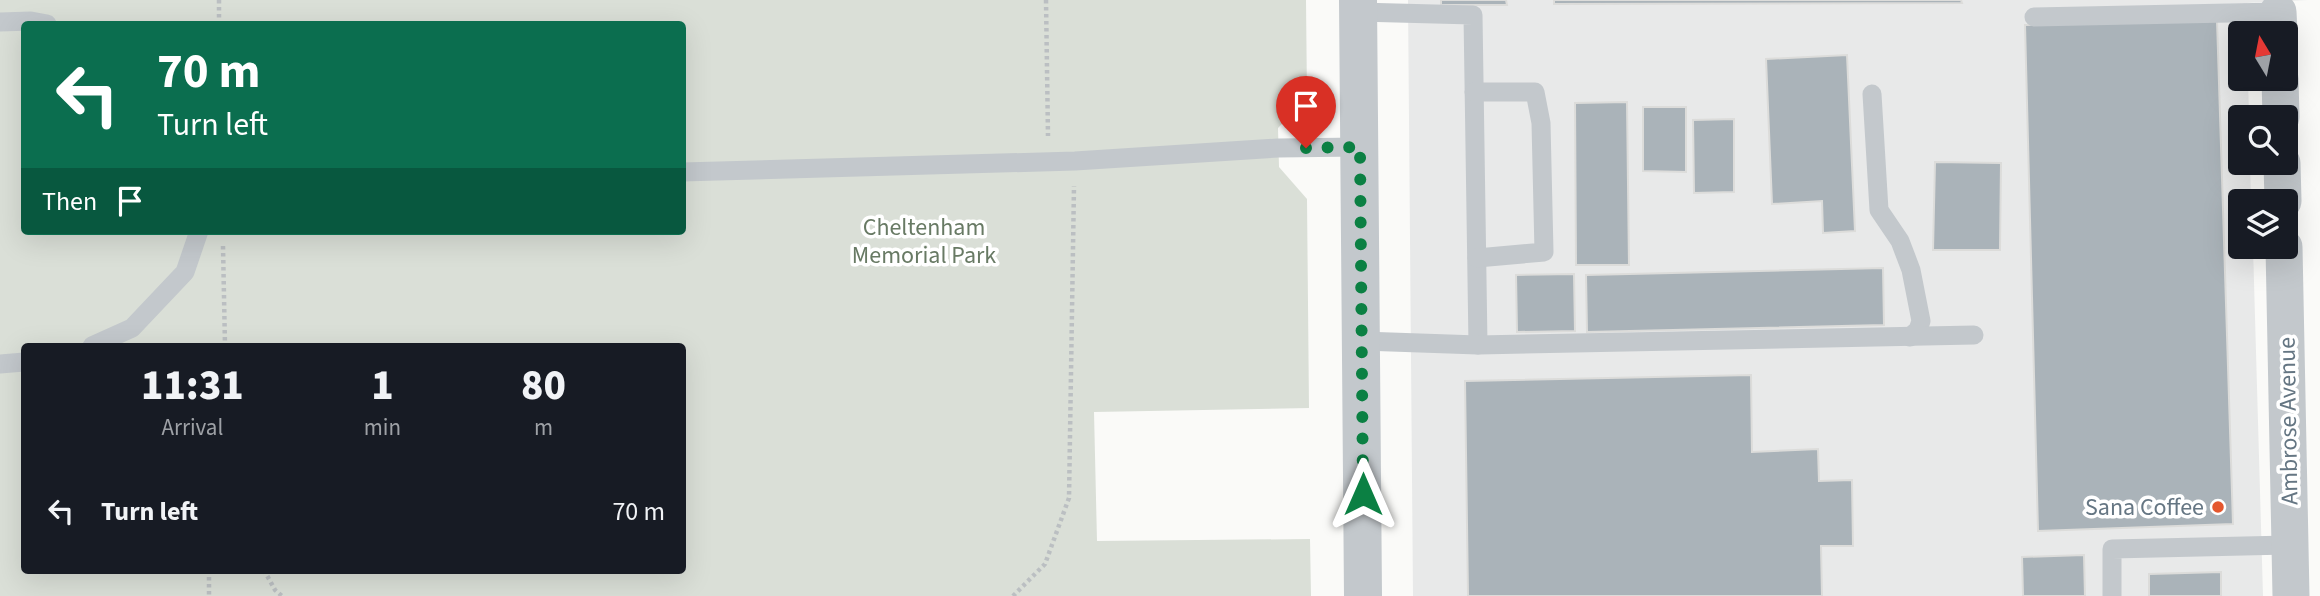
<!DOCTYPE html>
<style>
body{margin:0;font-family:"Source Sans 3",sans-serif;background:#242831;color:#f1f3f6;height:100vh;display:flex;flex-direction:column;font-size:26px;white-space:nowrap}
*{box-sizing:border-box;margin:0}
p{font-size:23px;color:#9ea1a6}
.icon{flex:none;width:38px;height:38px;fill:none;stroke:currentColor;stroke-width:2;stroke-linecap:round;stroke-linejoin:round}
.map{position:relative;flex:1;overflow:hidden}
.sheet{position:absolute;left:21px;top:343px;width:665px;height:231px;display:flex;flex-direction:column;background:#171b24;border-radius:7px;box-shadow:0 7px 28px #0002}
.sheet>*{flex:none}
.banner{position:absolute;left:21px;top:21px;width:665px;height:214px;border-radius:7px;box-shadow:0 7px 28px #0002;background:#0b6e4f;color:#fff;overflow:hidden}
.needle{width:46px;rotate:350deg}
.tools{position:absolute;left:2228px;top:21px;display:grid;gap:14px}
.tools a{display:grid;place-items:center;width:70px;height:70px;border-radius:7px;background:#171b24;box-shadow:0 7px 28px #0002;font-size:35px}
.pin{position:absolute;display:grid;place-items:center;width:60px;height:60px;color:#fff;margin:-72px -30px;border-radius:50% 50% 50% 0;rotate:-45deg;box-shadow:0 0 7px #0007}
.pin .icon{rotate:45deg}
.me{position:absolute;width:77px;margin:-38px;rotate:0deg;stroke-linejoin:round;filter:drop-shadow(0 0 5px #0008)}
.turn{display:flex;align-items:center;gap:24px;height:147px;padding:0 21px;font-size:32px}
.turn .icon{width:91px;height:91px;stroke-width:2.5}
.turn b{display:block;font-size:49px;line-height:60px}
.then{display:flex;align-items:center;height:66px;padding:0 21px;background:#0003;gap:14px;font-size:26px}
.eta{display:flex;justify-content:space-evenly;align-items:center;height:119px;text-align:center}
.eta b{font-size:42px;font-weight:800;line-height:49px}
ul{padding:0;list-style:none}
li{display:flex;align-items:center;gap:21px;height:98px;padding:0 21px}
li div{flex:1}
li b{display:block;font-size:26px}
li em{font-style:normal}
.map>svg:first-child{display:block}
.built{fill:#e8e9e9}
.green{fill:#dadfd7;fill-rule:evenodd}
.building{fill:#aab3b9;stroke:#dcdcda;stroke-width:2}
.lines{fill:none;stroke-linecap:round;stroke-linejoin:round}
.path{stroke:#bbbfc2;stroke-width:4.5;stroke-dasharray:3.5 3.5;stroke-linecap:butt}
.service{stroke:#c3c8cc;stroke-width:19}
.minor{stroke:#c3c8cc;stroke-width:37}
.tertiary{stroke:#c3c8cc;stroke-width:38}
.route{stroke:#0b8043;stroke-width:12;stroke-dasharray:0 21.6}
.poi-dot{fill:#e4572e;stroke:#fff;stroke-width:2.5}
.labels{text-anchor:middle;stroke-width:7;stroke-linejoin:round;paint-order:stroke}
.park-label{font-size:24px;fill:#687a64;stroke:#fff}
.street-label{font-size:24px;fill:#657683;stroke:#fff}
.poi-label{font-size:24px;fill:#657683;stroke:#fff;text-anchor:end}
</style>
<div class="map">
<svg width="2320" height="596" viewBox="0 0 2320 596">
<rect width="100%" height="100%" fill="#fafaf8"/>
<!-- built -->
<path class="built" d="M 1408,0 L 2308,0 L 2247,3 L 2247,33 L 2240,33 L 2240,79 L 2248,79 L 2249,117 L 2240,117 L 2240,163 L 2250,163 L 2251,201 L 2240,201 L 2240,247 L 2253,247 L 2263,596 L 1413,596 Z"/>
<!-- green -->
<path class="green" d="M 0,0 L 1306,0 L 1307,98 L 1278,128 L 1279,167 L 1307,199 L 1309,408 L 1094,412 L 1097,541 L 1310,539 L 1311,596 L 0,596 ZM 24,24 L 682,24 L 682,231 L 24,231 ZM 24,346 L 682,346 L 682,570 L 24,570 Z"/>
<!-- building -->
<g class="building">
<path d="M 1441,0 L 1506,0 L 1507,5 L 1441,5 Z"/>
<path d="M 1554,0 L 1961,0 L 1962,3 L 1554,4 Z"/>
<path d="M 2217,20 L 2233,524 L 2038,531 L 2025,25 Z"/>
<path d="M 1847,55 L 1855,231 L 1823,233 L 1822,201 L 1772,204 L 1766,59 Z"/>
<path d="M 1627,102 L 1629,265 L 1576,265 L 1575,103 Z"/>
<path d="M 1643,107 L 1686,107 L 1686,172 L 1643,171 Z"/>
<path d="M 1734,119 L 1734,192 L 1694,193 L 1693,120 Z"/>
<path d="M 1935,162 L 2001,163 L 2000,250 L 1933,250 Z"/>
<path d="M 1883,268 L 1884,325 L 1587,332 L 1586,275 Z"/>
<path d="M 1574,274 L 1575,331 L 1517,332 L 1516,275 Z"/>
<path d="M 1751,375 L 1752,452 L 1818,449 L 1819,481 L 1852,480 L 1853,546 L 1821,546 L 1822,596 L 1468,596 L 1465,381 Z"/>
<path d="M 2084,555 L 2085,596 L 2023,596 L 2022,557 Z"/>
<path d="M 2221,572 L 2221,596 L 2149,596 L 2149,574 Z"/>
</g>
<g class="lines">
<!-- path -->
<g class="path">
<path d="M 219,0 L 219,24"/>
<path d="M 1046,0 L 1048,136"/>
<path d="M 223,246 L 225,346"/>
<path d="M 209,570 L 209,596"/>
<path d="M 264,570 L 275,590 L 282,596"/>
<path d="M 1013,596 L 1045,564 L 1069,498 L 1074,186"/>
</g>
<!-- service -->
<g class="service">
<path d="M 1358,12 L 1473,15 L 1478,345"/>
<path d="M 2034,17 L 2278,12"/>
<path d="M 0,22 L 31,21 L 47,24"/>
<path d="M 1474,92 L 1535,92 L 1541,123 L 1544,252 L 1477,258"/>
<path d="M 1872,94 L 1879,210 L 1900,241 L 1911,270 L 1921,321 L 1918,330 L 1910,337"/>
<path d="M 682,172 L 1075,161 L 1278,148 L 1360,147"/>
<path d="M 1362,341 L 1478,345 L 1974,335"/>
<path d="M 92,346 L 132,328 L 185,272 L 199,231"/>
<path d="M 0,364 L 24,362"/>
<path d="M 2112,596 L 2112,549 L 2290,545"/>
</g>
<!-- minor -->
<g class="minor">
<path d="M 2278,12 L 2279,33"/>
<path d="M 2280,79 L 2281,117"/>
<path d="M 2282,163 L 2283,201"/>
<path d="M 2284,247 L 2291,596"/>
</g>
<!-- tertiary -->
<path class="tertiary" d="M 1358,0 L 1363,596"/>
</g>
<g class="lines">
<!-- route -->
<path class="route" d="M 1306,148 L 1360,147 L 1363,494"/>
</g>
<!-- markers -->
<circle class="poi-dot" cx="2218" cy="507" r="7"/>
<g class="labels">
<!-- park labels -->
<g class="park-label">
<text x="924" y="235">Cheltenham<tspan x="924" dy="28">Memorial Park</tspan></text>
</g>
<!-- street labels -->
<g class="street-label">
<text transform="translate(2288 421) rotate(-91)" y="8">Ambrose Avenue</text>
</g>
<!-- poi labels -->
<g class="poi-label">
<text x="2204" y="515">Sana Coffee</text>
</g>
</g>
</svg>
<div class="tools">
<a><svg class="needle" viewBox="-14 -14 28 28"><path d="M0-13l5 13h-10z" fill="#e53935"/><path d="M0 13l5-13h-10z" fill="#9ea1a6"/></svg></a>
<a><svg class="icon" aria-label="search" viewBox="0 0 24 24"><circle cx="10" cy="10" r="6"/><path d="M15 15l6 6"/></svg></a>
<a><svg class="icon" aria-label="layers" viewBox="0 0 24 24"><path d="M12 4l9 5-9 5-9-5zM3 14l9 5 9-5"/></svg></a>
</div>
<div class="pin" style="left:1306px;top:148px;background:#d93025"><svg class="icon" aria-label="arrive" viewBox="0 0 24 24"><path d="M6 21V4h12l-3 4 3 4H6"/></svg></div>
<svg class="me" style="left:1363px;top:494px" viewBox="-20 -20 40 40"><path d="M0-17L14 15 0 8-14 15z" fill="#0b8043" stroke="#fff" stroke-width="4"/></svg>
<div class="banner">
<div class="turn"><svg class="icon" aria-label="left" viewBox="0 0 24 24"><path d="M17 20v-9H6M10 6l-5 5 5 5"/></svg><div><b>70 m</b>Turn left</div></div>
<div class="then">Then<svg class="icon" aria-label="arrive" viewBox="0 0 24 24"><path d="M6 21V4h12l-3 4 3 4H6"/></svg></div>
</div>
<section class="sheet">
<div class="eta">
<div><b>11:31</b><p>Arrival</p></div>
<div><b>1</b><p>min</p></div>
<div><b>80</b><p>m</p></div>
</div>
<ul>
<li><svg class="icon" aria-label="left" viewBox="0 0 24 24"><path d="M17 20v-9H6M10 6l-5 5 5 5"/></svg><div><b>Turn left</b></div><em>70 m</em></li>
</ul>
</section>
</div>
